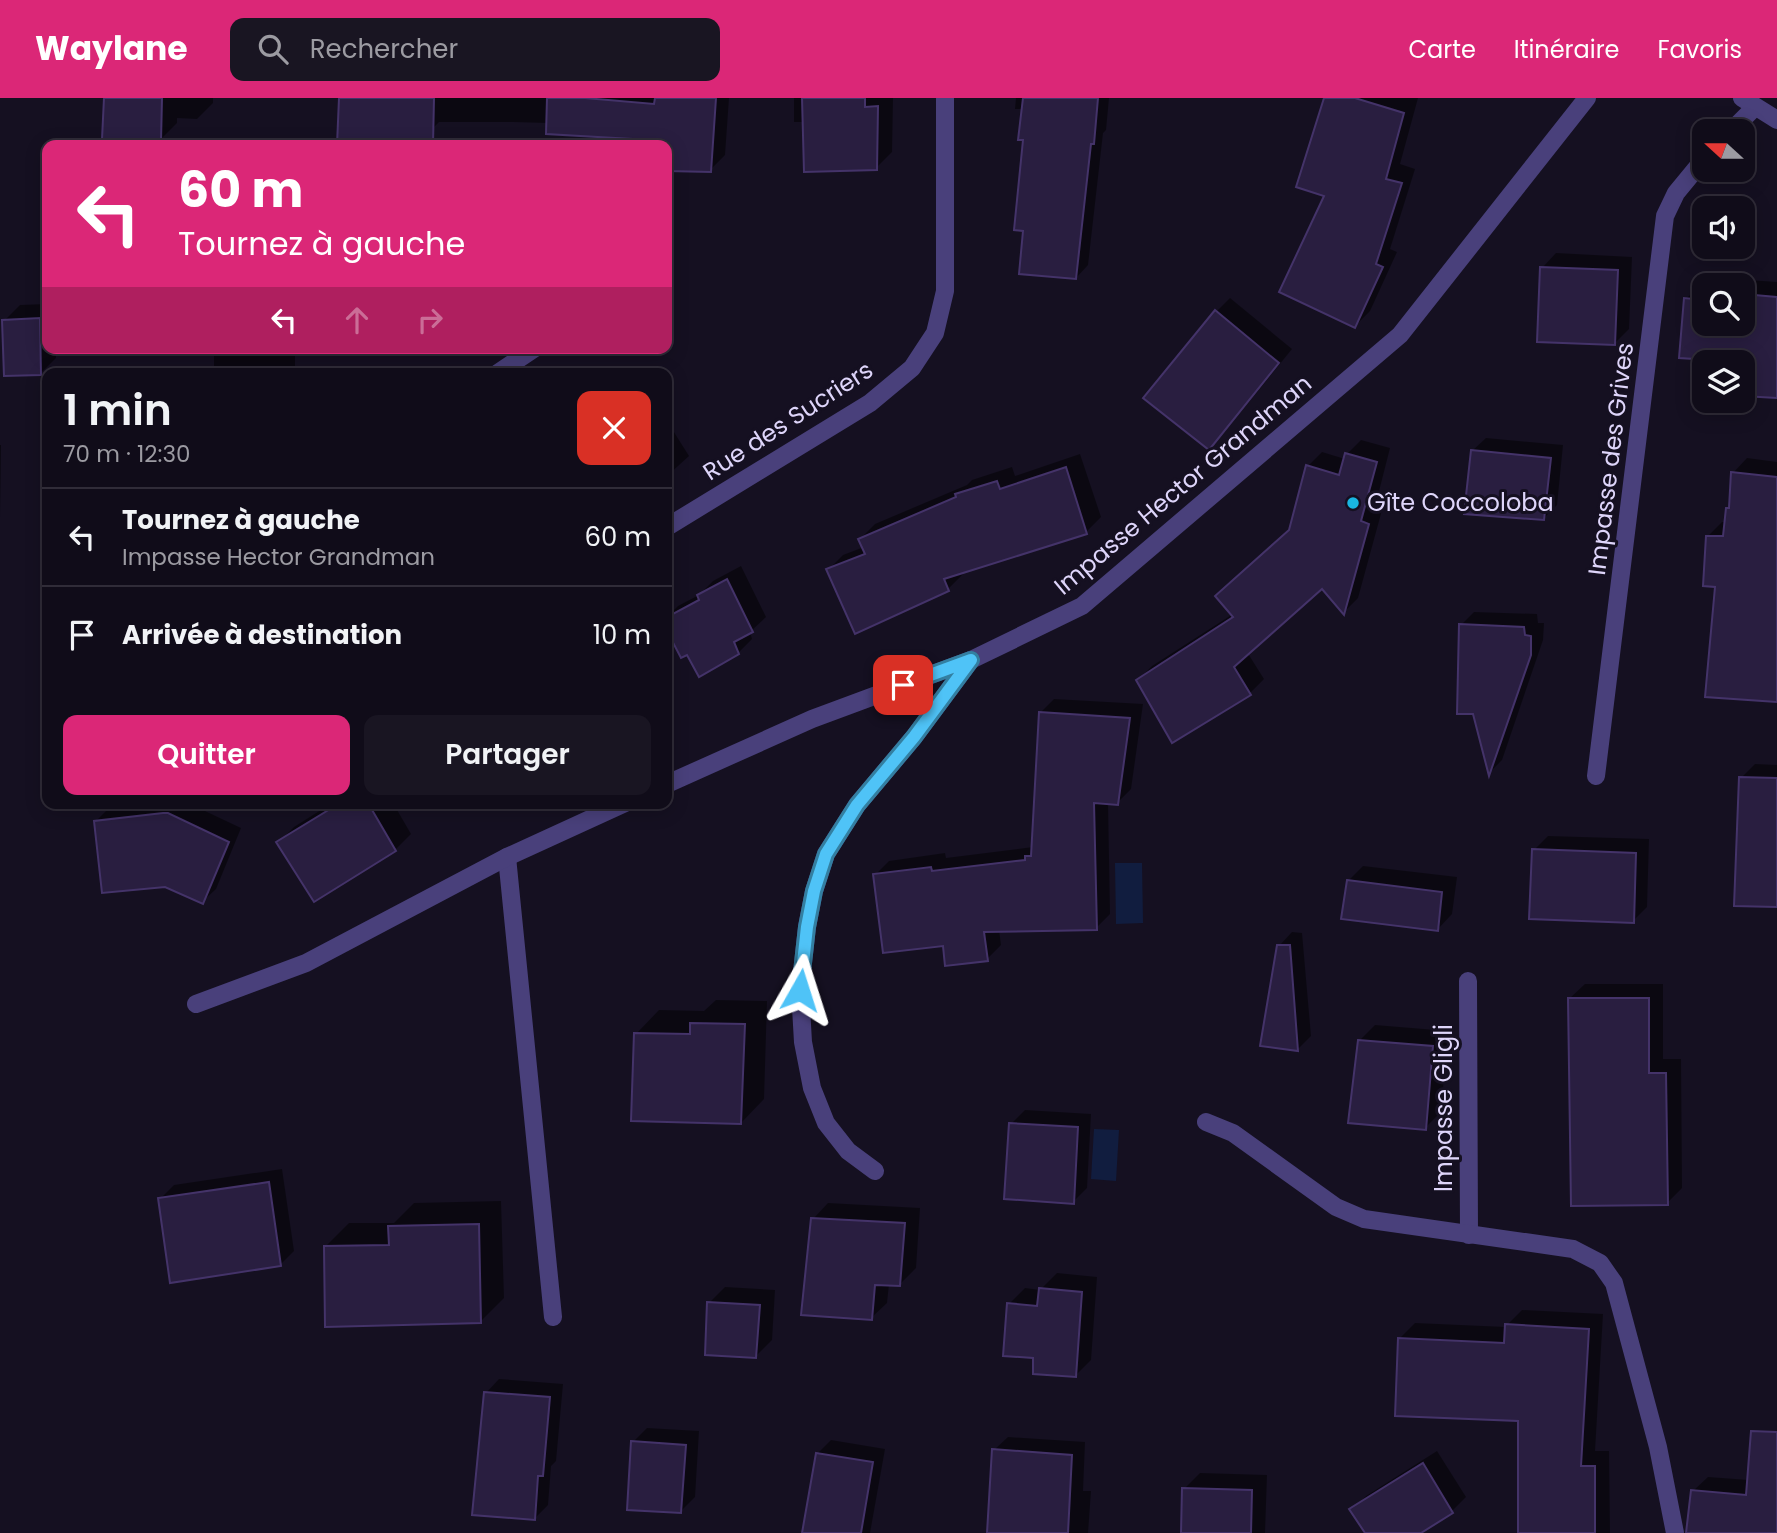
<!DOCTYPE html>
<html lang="fr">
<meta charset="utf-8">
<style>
body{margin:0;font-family:Poppins,sans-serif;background:#191522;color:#f1f3f6;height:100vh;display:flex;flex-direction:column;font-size:26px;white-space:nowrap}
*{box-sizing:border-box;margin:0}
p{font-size:23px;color:#9c9ba2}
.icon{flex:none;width:38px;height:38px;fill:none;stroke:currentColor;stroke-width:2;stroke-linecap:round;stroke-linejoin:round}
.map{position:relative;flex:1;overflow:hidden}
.drawer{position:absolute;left:42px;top:270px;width:630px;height:441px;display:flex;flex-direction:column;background:#100c19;border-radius:14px;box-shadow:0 4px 18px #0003,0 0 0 2px #302c38}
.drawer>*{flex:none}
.guide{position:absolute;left:42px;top:42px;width:630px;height:214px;border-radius:14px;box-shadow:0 4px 18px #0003,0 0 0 2px #302c38;background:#db2777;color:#fff;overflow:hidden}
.needle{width:46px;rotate:291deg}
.controls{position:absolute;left:1692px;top:21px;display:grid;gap:14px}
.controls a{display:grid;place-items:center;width:63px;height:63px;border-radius:14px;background:#100c19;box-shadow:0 4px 18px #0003,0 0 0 2px #302c38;font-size:35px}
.pin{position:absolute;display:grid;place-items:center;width:60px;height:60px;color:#fff;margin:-30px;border-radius:14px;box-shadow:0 4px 10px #0006}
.me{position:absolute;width:77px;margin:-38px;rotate:6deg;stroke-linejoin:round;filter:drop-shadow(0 0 5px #0008)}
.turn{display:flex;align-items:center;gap:24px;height:147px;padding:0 21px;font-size:32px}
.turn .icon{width:91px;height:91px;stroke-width:2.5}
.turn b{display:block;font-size:49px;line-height:60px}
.lanes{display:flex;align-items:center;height:66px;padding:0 21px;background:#0003;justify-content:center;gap:35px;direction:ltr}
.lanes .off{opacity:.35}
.round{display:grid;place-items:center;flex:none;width:74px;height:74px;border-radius:14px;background:#191522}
.head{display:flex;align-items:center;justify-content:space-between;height:119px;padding:0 21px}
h1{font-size:42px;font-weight:600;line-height:52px}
.cta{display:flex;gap:14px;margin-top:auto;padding:14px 21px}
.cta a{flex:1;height:80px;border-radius:14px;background:#db2777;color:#fff;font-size:28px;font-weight:600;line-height:80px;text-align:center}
.cta a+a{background:#191522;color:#f1f3f6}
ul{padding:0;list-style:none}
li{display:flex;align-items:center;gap:21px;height:98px;padding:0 21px;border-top:2px solid #302c38}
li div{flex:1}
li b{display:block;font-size:26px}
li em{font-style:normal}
header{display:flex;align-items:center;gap:42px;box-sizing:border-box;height:98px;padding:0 35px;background:#db2777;color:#fff}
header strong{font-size:33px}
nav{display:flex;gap:38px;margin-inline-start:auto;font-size:24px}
.search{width:490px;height:63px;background:#191522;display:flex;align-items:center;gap:18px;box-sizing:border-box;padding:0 24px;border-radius:14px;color:#9c9ba2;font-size:26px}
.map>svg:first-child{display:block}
.water{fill:#111d3f}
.shadow{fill:#0007}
.building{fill:#291e40;stroke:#443369;stroke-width:2}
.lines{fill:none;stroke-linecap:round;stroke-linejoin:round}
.street{stroke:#49407b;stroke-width:18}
.route-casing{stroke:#337fa1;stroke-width:18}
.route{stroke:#4fc3f7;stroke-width:12}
.poi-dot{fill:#19b6e2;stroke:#151021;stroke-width:2.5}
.labels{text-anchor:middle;stroke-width:6;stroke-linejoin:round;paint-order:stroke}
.street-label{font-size:24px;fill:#ded5fa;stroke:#151021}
.poi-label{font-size:24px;fill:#ded5fa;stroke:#151021;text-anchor:start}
</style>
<header>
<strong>Waylane</strong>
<div class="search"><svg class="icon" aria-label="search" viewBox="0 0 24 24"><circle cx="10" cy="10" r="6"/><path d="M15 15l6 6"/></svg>Rechercher</div>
<nav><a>Carte</a><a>Itinéraire</a><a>Favoris</a></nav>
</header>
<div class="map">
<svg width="1777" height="1435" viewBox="0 0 1777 1435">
<rect width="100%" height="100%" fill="#151021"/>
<!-- water -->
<g class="water">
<path d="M 1115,765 L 1142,765 L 1143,825 L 1116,826 Z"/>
<path d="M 1094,1031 L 1119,1032 L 1116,1083 L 1091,1081 Z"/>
</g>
<!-- shadow -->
<g class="shadow">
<path d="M 106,0 L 213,0 L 213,5 L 197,21 L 177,20 L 177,25 L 161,41 Z"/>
<path d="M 341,0 L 729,0 L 725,57 L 710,72 L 667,69 L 667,47 L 633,47 L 634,40 L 548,25 L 513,24 L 439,24 L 432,31 Z"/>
<path d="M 794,0 L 893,0 L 892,54 L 876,70 L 805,24 L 794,24 Z"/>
<path d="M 1016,0 L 1109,0 L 1106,32 L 1103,35 L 1088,167 L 1076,180 L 1025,131 L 1025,40 L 1023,11 L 1015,11 Z"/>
<path d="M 1325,0 L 1418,0 L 1400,66 L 1415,71 L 1390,151 L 1397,154 L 1370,213 L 1355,228 L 1327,97 Z"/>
<path d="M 1556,155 L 1632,159 L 1629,231 L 1614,246 L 1542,170 Z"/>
<path d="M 1748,182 L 1777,184 L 1777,298 L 1743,296 L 1743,264 L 1681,259 L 1686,201 L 1700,187 L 1704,187 L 1704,226 L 1743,226 L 1743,187 Z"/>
<path d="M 1230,200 L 1292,251 L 1223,336 L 1209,350 L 1216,214 Z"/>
<path d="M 47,206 L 47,250 L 56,250 L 56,260 L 40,276 L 4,223 L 20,207 Z"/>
<rect x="214" y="250" width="81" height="25"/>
<path d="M 667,323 L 689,358 L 667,378 Z"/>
<path d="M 1486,340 L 1563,347 L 1557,407 L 1543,421 L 1472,353 Z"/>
<path d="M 1361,342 L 1390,350 L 1375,409 L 1382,412 L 1358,500 L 1344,514 L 1323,489 L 1247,554 L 1264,581 L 1250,595 L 1138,582 L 1152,568 L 1233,516 L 1217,498 L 1291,431 L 1308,368 L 1322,354 L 1345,361 L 1347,356 Z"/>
<path d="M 0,347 L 1,347 L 0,421 Z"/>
<path d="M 1080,356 L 1101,419 L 1086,434 L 962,474 L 963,476 L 948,491 L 856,534 L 829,471 L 843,457 L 864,449 L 860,441 L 875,426 L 967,387 L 972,382 L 1012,369 L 1015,378 Z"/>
<path d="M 1747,360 L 1777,364 L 1777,602 L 1717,487 L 1708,438 L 1722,424 L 1726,424 L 1727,411 L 1731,407 L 1733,375 Z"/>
<path d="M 741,468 L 766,519 L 750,534 L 752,541 L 738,555 L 688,555 L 682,558 L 667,529 L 667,519 L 678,508 L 699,497 L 713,483 Z"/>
<path d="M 1474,514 L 1537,516 L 1538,525 L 1544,525 L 1543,542 L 1502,662 L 1490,674 L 1461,527 Z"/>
<path d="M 1054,601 L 1143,606 L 1131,691 L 1117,705 L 1108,704 L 1110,816 L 1096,830 L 999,832 L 1001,847 L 987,861 L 944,846 L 875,777 L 889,763 L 945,755 L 946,760 L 1033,749 L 1040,615 Z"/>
<path d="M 1755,666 L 1777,667 L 1777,807 L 1741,680 Z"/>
<path d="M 152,705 L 188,705 L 241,730 L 216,791 L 202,804 L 96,723 L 109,710 Z"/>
<path d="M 332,705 L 393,705 L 411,736 L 395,752 L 315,802 L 278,745 L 294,729 Z"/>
<path d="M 1548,738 L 1649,741 L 1647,809 L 1633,823 L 1534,752 Z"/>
<path d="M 1363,768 L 1457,779 L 1452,816 L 1437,832 L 1348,783 Z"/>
<path d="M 1292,834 L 1302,835 L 1311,938 L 1298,951 L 1279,848 Z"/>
<path d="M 1585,886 L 1663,886 L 1663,961 L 1681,961 L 1682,1090 L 1667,1105 L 1570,900 Z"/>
<path d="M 716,902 L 767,903 L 764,1001 L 741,1025 L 636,936 L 659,912 L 704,913 Z"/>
<path d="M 1375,927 L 1448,933 L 1441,1014 L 1425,1030 L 1359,943 Z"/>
<path d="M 1025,1012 L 1091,1016 L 1087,1090 L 1073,1104 L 1011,1026 Z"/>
<path d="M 282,1071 L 294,1153 L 280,1167 L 160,1101 L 174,1087 Z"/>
<path d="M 501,1103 L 504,1200 L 480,1224 L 325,1149 L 349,1125 L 394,1125 L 414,1105 Z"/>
<path d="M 828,1105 L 920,1110 L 916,1170 L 900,1186 L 889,1186 L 887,1205 L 871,1220 L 813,1121 Z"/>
<path d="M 1057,1175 L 1097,1179 L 1091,1262 L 1075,1278 L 1035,1258 L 1009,1206 L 1025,1190 L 1040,1192 Z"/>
<path d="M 725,1189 L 775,1192 L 772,1242 L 756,1258 L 709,1205 Z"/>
<path d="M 1522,1212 L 1603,1216 L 1595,1353 L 1609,1353 L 1610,1435 L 1520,1435 L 1519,1321 L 1399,1241 L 1415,1225 L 1506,1229 L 1507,1227 Z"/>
<path d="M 499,1281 L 563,1286 L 556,1363 L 551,1368 L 548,1407 L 534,1421 L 486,1295 Z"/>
<path d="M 647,1330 L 699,1333 L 695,1399 L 681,1413 L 633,1344 Z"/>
<path d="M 1008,1339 L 1085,1344 L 1083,1393 L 1091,1393 L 1088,1435 L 989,1435 L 994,1352 Z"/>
<path d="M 831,1342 L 885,1351 L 870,1435 L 804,1435 L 817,1356 Z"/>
<path d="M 1437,1353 L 1466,1399 L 1452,1413 L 1418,1435 L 1367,1435 L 1352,1412 L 1366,1398 Z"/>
<path d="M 1777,1364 L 1777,1435 L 1688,1435 L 1693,1393 L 1708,1379 L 1749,1382 Z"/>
<path d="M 1200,1375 L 1267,1377 L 1265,1435 L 1183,1435 L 1184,1391 Z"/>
</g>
<!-- building -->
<g class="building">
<path d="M 104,0 L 162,0 L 161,43 L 102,41 Z"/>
<path d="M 339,0 L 434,0 L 433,47 L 337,47 Z"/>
<path d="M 547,0 L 585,0 L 654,6 L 655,0 L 716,0 L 711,74 L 667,73 L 667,47 L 631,47 L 632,41 L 546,36 Z"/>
<path d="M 802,0 L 865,0 L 865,9 L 878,8 L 877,72 L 804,74 Z"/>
<path d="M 1023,0 L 1098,0 L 1094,46 L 1091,46 L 1076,181 L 1019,176 L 1023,133 L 1014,132 L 1023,42 L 1018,42 Z"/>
<path d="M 1324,0 L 1355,0 L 1404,15 L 1386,81 L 1402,85 L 1376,166 L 1383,169 L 1355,230 L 1279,194 L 1324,98 L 1296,89 Z"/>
<path d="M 1540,169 L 1618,172 L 1615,247 L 1537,244 Z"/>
<path d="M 1743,196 L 1777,199 L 1777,300 L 1743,298 L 1743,264 L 1679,260 L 1684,200 L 1704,202 L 1704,226 L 1743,226 Z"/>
<path d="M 1215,212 L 1279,265 L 1209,352 L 1143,300 Z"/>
<path d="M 40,220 L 41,277 L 4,278 L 2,222 Z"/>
<path d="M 1471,352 L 1551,360 L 1544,422 L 1464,416 Z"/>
<path d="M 1345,355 L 1377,364 L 1361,423 L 1369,426 L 1344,517 L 1322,491 L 1234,569 L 1251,597 L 1172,645 L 1136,582 L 1233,519 L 1215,498 L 1289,432 L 1306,367 L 1339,377 Z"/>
<path d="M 1066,369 L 1087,436 L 944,481 L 949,493 L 855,536 L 826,471 L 865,456 L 858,441 L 956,399 L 955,396 L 997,383 L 1000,391 Z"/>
<path d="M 1731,374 L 1777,379 L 1777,604 L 1705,599 L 1715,489 L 1703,488 L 1706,438 L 1723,438 L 1726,410 L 1729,410 Z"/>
<path d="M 727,481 L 753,534 L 734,544 L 739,556 L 699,579 L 687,557 L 681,560 L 667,533 L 667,519 L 699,502 L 697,497 Z"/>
<path d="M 1459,526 L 1524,529 L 1525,537 L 1531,538 L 1531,557 L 1489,678 L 1473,616 L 1457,616 Z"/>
<path d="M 1039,614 L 1130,620 L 1118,707 L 1094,705 L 1097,832 L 984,834 L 988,863 L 945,868 L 943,848 L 883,855 L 873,776 L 931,769 L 932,773 L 1025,762 L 1025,758 L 1031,758 Z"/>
<path d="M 1739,679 L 1777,680 L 1777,809 L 1734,808 Z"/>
<path d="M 340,705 L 368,705 L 396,753 L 314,804 L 276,744 Z"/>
<path d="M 163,715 L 168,715 L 229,744 L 203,806 L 165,789 L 102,795 L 94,723 Z"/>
<path d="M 1532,751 L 1636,755 L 1634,825 L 1529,821 Z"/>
<path d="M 1347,782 L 1442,794 L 1438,833 L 1341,821 Z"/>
<path d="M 1277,847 L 1290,847 L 1298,953 L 1260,948 Z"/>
<path d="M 1568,900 L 1649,900 L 1649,975 L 1666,975 L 1668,1107 L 1571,1108 Z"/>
<path d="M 690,925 L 745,926 L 741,1026 L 631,1023 L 634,935 L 690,936 Z"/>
<path d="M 1358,942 L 1433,948 L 1426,1032 L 1348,1025 Z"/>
<path d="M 1009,1025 L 1078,1029 L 1074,1106 L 1004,1101 Z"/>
<path d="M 269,1084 L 281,1168 L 170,1185 L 158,1100 Z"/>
<path d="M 811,1120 L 905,1125 L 900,1188 L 875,1187 L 872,1222 L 801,1217 Z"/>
<path d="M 479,1126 L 481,1225 L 325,1229 L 324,1148 L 389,1147 L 388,1128 Z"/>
<path d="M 1039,1190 L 1082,1194 L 1076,1279 L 1033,1276 L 1033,1260 L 1003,1258 L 1007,1205 L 1037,1208 Z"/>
<path d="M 707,1204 L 760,1207 L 756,1260 L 705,1257 Z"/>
<path d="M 1505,1226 L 1589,1231 L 1581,1368 L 1595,1368 L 1595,1435 L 1518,1435 L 1518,1323 L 1395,1318 L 1398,1240 L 1504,1245 Z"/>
<path d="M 484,1294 L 550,1299 L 543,1378 L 538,1378 L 535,1422 L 472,1417 Z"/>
<path d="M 1751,1333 L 1777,1334 L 1777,1435 L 1686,1435 L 1691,1392 L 1746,1397 Z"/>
<path d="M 631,1343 L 686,1347 L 681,1415 L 627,1412 Z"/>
<path d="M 992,1351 L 1072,1357 L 1068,1435 L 987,1435 Z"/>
<path d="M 816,1355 L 873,1364 L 861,1435 L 802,1435 Z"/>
<path d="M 1423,1365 L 1453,1415 L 1421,1435 L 1365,1435 L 1349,1411 Z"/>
<path d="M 1182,1390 L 1252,1392 L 1251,1435 L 1181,1435 Z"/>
</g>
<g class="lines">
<!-- street -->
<g class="street">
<path d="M 1742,0 L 1777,22"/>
<path d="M 1731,33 L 1755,9"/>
<path d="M 498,275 L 535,250"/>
<path d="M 667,429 L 870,305 L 912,270 L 935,235 L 945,193 L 945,0"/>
<path d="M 1596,678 L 1665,118 L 1676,95 L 1704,61"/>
<path d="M 667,686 L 812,621 L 971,562 L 1082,508 L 1400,237 L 1587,0"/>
<path d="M 507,759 L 553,1219"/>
<path d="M 1468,883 L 1469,1137"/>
<path d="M 196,906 L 306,865 L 507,759 L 625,705"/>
<path d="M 1206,1024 L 1233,1035 L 1336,1109 L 1364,1121 L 1573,1151 L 1600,1165 L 1614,1185 L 1658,1349 L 1675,1435"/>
<path d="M 875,1073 L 848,1053 L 826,1025 L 812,990 L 803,944 L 800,892 L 807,829 L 814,793 L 826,756 L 857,707 L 914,639 L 971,562"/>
</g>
</g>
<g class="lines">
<defs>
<path id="route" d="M 800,892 L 807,829 L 814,793 L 826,756 L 857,707 L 914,639 L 971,562 L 903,587"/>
</defs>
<!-- route casing -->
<use href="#route" class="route-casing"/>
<!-- route -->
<use href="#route" class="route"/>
</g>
<!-- markers -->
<circle class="poi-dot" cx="1353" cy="405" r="7"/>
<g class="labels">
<!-- street labels -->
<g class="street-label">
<text transform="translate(788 323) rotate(-33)" y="8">Rue des Sucriers</text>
<text transform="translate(1611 361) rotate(-83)" y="8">Impasse des Grives</text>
<text transform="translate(1183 387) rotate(-40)" y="8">Impasse Hector Grandman</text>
<text transform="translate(1444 1010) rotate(-90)" y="8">Impasse Gligli</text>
</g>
<!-- poi labels -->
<g class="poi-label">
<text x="1367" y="413">Gîte Coccoloba</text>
</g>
</g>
</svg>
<div class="controls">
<a><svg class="needle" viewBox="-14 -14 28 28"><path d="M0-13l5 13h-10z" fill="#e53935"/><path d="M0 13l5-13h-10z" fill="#9c9ba2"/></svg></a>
<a><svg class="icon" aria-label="sound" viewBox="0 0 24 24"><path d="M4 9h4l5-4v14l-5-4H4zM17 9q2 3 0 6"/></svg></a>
<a><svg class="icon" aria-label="search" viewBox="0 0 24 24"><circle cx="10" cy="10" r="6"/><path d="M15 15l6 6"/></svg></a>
<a><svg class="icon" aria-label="layers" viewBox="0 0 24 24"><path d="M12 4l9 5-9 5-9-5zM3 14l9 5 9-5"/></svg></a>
</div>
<div class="pin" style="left:903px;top:587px;background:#d93025"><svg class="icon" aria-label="arrive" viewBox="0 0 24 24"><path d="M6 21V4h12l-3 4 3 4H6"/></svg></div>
<svg class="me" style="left:800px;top:892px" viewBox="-20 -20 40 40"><path d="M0-17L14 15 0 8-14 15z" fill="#4fc3f7" stroke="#fff" stroke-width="4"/></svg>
<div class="guide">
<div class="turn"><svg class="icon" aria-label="left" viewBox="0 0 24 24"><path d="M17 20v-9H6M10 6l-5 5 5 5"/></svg><div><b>60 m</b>Tournez à gauche</div></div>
<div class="lanes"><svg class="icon" aria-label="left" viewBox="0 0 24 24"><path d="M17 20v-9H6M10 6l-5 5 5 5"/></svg><svg class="icon off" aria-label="ahead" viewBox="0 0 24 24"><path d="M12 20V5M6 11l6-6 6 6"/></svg><svg class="icon off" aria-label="right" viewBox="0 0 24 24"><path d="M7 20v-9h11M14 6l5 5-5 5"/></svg></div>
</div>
<section class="drawer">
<div class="head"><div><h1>1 min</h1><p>70 m · 12:30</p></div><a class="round" style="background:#d93025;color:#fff"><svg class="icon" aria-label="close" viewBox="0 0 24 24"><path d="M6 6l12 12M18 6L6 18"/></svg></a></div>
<ul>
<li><svg class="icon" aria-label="left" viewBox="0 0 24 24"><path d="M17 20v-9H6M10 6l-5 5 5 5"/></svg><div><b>Tournez à gauche</b><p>Impasse Hector Grandman</p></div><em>60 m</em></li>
<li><svg class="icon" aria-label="arrive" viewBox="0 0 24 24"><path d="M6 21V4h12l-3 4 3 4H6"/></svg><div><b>Arrivée à destination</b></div><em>10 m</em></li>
</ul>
<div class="cta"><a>Quitter</a><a>Partager</a></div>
</section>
</div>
